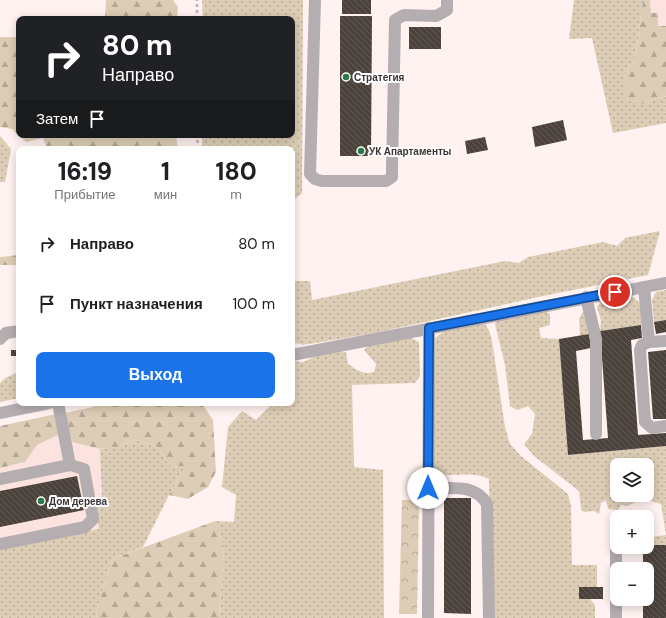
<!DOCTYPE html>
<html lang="ru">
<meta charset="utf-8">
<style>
body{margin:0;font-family:"DM Sans",sans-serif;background:#f6f6f6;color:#202124;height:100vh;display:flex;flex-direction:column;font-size:15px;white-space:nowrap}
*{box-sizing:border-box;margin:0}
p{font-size:13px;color:#757577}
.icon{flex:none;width:22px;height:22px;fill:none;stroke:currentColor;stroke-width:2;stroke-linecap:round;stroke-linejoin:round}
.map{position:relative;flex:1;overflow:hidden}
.side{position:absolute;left:16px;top:146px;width:279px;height:260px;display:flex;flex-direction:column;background:#fff;border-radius:8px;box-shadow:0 2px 10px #0003}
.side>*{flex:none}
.banner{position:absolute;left:16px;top:16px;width:279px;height:122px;border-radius:8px;box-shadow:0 2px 10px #0003;background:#202124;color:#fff;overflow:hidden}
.tools{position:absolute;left:610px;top:458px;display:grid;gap:8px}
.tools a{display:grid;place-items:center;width:44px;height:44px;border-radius:8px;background:#fff;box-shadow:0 2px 10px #0003;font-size:20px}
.pin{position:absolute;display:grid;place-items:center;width:34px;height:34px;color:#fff;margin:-17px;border:2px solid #fff;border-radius:50%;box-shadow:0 1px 4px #0007}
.me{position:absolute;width:44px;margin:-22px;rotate:0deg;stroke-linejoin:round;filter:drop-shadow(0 0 3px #0008)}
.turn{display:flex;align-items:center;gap:14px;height:84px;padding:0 20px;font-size:18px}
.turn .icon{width:52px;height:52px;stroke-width:2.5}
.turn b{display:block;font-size:28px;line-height:34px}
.then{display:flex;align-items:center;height:38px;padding:0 20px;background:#0003;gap:8px;font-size:15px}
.eta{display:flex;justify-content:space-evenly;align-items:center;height:68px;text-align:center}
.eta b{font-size:24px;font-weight:800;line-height:28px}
.button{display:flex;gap:8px;margin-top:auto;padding:8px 20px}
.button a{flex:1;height:46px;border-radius:8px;background:#1a73e8;color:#fff;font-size:16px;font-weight:800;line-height:46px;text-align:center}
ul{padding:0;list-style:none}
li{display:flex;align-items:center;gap:12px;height:60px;padding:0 20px}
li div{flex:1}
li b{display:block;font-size:15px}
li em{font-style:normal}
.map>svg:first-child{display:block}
.built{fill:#fce3df}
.grass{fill:url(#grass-dots);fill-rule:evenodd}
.forest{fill:url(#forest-firs)}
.park{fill:url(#park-crowns)}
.building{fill:url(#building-back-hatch)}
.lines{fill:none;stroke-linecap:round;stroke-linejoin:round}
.path{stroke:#bcb2b0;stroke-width:2.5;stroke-dasharray:3 3;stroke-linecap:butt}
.minor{stroke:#b5aeb0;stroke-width:12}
.route-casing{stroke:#114b97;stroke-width:10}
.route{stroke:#1a73e8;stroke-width:7}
.poi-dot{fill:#2b7949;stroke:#fff;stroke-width:1.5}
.labels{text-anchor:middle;stroke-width:4;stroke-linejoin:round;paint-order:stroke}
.poi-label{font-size:10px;font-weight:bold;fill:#3c3535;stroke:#fff;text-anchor:start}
</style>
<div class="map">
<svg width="666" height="618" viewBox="0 0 666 618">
<defs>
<pattern id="grass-dots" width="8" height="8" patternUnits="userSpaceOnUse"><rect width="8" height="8" fill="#ddcdb6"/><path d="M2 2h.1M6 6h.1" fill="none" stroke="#b4a795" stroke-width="1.8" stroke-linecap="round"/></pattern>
<pattern id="forest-firs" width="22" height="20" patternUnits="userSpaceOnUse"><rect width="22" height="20" fill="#ddcdb6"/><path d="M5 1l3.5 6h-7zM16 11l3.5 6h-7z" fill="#b4a795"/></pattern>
<pattern id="park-crowns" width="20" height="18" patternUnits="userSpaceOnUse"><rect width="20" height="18" fill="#ddcdb6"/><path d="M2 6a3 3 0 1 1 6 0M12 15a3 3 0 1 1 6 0" fill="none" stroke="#b4a795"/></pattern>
<pattern id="building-back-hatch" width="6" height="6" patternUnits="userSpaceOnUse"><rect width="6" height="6" fill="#4c423c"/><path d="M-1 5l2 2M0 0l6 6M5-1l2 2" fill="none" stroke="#645c57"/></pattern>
</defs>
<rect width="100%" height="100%" fill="#fff2f0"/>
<!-- built -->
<g class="built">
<path d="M 650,0 L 666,0 L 666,26 L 658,26 L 658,14 L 651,13 Z"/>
<path d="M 65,413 L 72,442 L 100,449 L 102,500 L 96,502 L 99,529 L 0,593 L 0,468 L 25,462 L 37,445 L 60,434 Z"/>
</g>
<!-- grass -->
<g class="grass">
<path d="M 202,0 L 303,0 L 302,193 L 292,201 L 292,149 L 202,149 L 202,135 L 292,135 L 292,19 L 203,19 Z"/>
<path d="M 574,0 L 643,0 L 636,54 L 624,77 L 638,105 L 666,96 L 666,123 L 613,133 L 592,38 L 569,39 Z"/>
<path d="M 0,136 L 11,149 L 5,182 L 0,182 Z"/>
<path d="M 660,231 L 648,275 L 543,296 L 375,333 L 303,345 L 295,343 L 292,326 L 292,281 L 310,281 L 312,300 L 505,261 L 519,263 L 528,257 L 603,242 L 617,246 L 625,238 Z"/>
<path d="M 666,290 L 666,320 L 654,322 L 652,300 L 656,292 Z"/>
<path d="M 630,296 C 643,301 643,313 641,325 L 600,331 L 601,321 L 597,307 L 601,302 Z"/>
<path d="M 584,310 L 589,334 L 580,336 L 579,319 Z"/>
<path d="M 546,312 L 550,314 L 550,325 L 539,328 L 541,338 L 559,339 L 568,455 L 666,446 L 666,535 L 661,504 L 644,499 L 627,506 L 621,505 L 618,510 L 608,509 L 606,500 L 601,503 L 599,514 L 594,511 L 584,512 L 581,509 L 579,491 L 534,456 L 524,444 L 532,434 L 535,414 L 528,406 L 517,410 L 510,406 L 505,365 L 495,324 L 498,319 ZM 617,465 L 647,465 L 647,495 L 617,495 Z"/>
<path d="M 485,324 L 489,330 L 492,341 L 505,427 L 510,444 L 521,456 L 568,494 L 571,506 L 572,565 L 597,565 L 597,587 L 579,587 L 579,599 L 590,599 L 595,605 L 595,618 L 491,618 L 489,479 C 474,471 455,477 438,474 L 434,469 L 434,340 C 443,327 470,326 485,324 Z"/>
<path d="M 408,336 L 419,342 L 420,376 L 415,383 L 352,385 L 354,467 L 383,470 L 384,618 L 219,618 L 224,548 L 215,521 L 234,522 L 236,495 L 222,487 L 228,427 L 242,411 L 256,420 L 270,406 L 271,403 L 292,403 L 292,361 L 303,362 L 323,353 L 346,352 L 348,364 C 357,370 363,375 374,372 L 376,364 L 364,350 L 369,345 Z"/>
<path d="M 19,372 L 19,398 L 0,402 L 0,383 L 5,378 Z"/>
<path d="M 138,440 L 159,448 L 171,467 L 186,466 L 169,495 L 143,547 L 112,559 L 96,612 L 97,618 L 0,618 L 0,548 L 99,529 L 95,502 L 102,500 L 100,449 L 116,447 Z"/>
<path d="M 666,535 L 666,545 L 647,545 L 647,541 L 651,537 Z"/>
</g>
<!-- forest -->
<g class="forest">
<path d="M 106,0 L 173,0 L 178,7 L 177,19 L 152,17 L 151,19 L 105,19 Z"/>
<path d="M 643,0 L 650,0 L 651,13 L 658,13 L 658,26 L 666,26 L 666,96 L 638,105 L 625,99 L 624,77 L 636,54 Z"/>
<path d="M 0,37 L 19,37 L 19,135 L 176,135 L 178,149 L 47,149 L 43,138 L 26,142 L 12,129 L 0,127 Z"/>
<path d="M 19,255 L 19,265 L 0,265 L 0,257 Z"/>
<path d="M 111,403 L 202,404 L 213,420 L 216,472 L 208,487 L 188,499 L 169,495 L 186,466 L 171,467 L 159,448 L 138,440 L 116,447 L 100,449 L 72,442 L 65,413 Z"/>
<path d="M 56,414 L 60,434 L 37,445 L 25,462 L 0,468 L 0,426 Z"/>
<path d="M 215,521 L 224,548 L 219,618 L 97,618 L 96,612 L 112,559 Z"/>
</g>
<!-- park -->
<path class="park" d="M 402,500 L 419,500 L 417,614 L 399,614 Z"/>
<!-- building -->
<g class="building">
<rect x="342" y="0" width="29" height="14"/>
<path d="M 340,16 L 372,16 L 371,156 L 340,156 Z"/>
<rect x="409" y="27" width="32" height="22"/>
<path d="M 563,120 L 567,140 L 535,147 L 532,127 Z"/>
<path d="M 485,137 L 488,150 L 467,154 L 465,141 Z"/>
<path d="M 666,320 L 666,332 L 656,334 L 654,322 Z"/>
<path d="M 641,325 L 642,338 L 631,340 L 638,435 L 666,433 L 666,446 L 568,455 L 559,339 L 589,334 L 591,348 L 576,351 L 583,440 L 608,438 L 600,331 Z"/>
<rect x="11" y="350" width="8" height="6"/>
<path d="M 666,350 L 666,419 L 653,419 L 648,352 Z"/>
<path d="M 77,476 L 84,510 L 0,527 L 0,491 Z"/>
<path d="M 444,498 L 471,498 L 471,614 L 444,613 Z"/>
<path d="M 647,545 L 666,545 L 666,618 L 643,618 L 643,599 L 647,599 L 647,569 L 643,569 L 643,547 L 647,547 Z"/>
<rect x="579" y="587" width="24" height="12"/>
</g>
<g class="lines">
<!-- path -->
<g class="path">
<path d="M 197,19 L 197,0"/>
<path d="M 197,149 L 198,135"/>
</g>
<!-- minor -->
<g class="minor">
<path d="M 315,0 L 310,174 L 315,179 L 322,181 L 386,181 L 392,177 L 392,169 L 395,20 L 404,15 L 436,16 L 447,10 L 447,0"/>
<path d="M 644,287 L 649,342"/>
<path d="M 586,297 L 596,339 L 596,434"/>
<path d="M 0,339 L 6,333 L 19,331"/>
<path d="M 666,341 L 649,342 L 642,345 L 640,350 L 645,422 L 652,428 L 666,426"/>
<path d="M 292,355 L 666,283"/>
<path d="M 58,403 L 70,465"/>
<path d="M 0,413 L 49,403"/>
<path d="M 0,479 L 70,465 L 84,469 L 93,519 L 85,527 L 0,544"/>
<path d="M 428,488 C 451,489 475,483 487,504 L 489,618"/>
<path d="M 428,618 L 429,328"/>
<path d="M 616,618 L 616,537"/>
</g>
</g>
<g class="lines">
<defs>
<path id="route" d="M 428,488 L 429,328 L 615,292"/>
</defs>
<!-- route casing -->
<use href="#route" class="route-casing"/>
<!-- route -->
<use href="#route" class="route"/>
</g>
<!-- markers -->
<g class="poi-dot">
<circle cx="346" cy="77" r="4"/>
<circle cx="361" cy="151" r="4"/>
<circle cx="41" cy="501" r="4"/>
</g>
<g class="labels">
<!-- poi labels -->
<g class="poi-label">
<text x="354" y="81">Стратегия</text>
<text x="369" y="155">УК Апартаменты</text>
<text x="49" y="505">Дом дерева</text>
</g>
</g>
</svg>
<div class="tools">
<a><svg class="icon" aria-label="layers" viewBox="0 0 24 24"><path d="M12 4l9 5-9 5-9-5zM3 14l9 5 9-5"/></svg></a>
<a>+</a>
<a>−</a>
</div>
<div class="pin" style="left:615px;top:292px;background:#d93025"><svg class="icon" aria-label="arrive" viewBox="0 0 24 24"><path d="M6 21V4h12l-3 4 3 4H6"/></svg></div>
<svg class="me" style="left:428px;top:488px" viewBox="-20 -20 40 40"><circle r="19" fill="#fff"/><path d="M0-13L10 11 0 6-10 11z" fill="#1a73e8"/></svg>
<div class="banner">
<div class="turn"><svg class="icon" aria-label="right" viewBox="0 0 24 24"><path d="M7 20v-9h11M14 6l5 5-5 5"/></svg><div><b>80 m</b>Направо</div></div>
<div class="then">Затем<svg class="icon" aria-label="arrive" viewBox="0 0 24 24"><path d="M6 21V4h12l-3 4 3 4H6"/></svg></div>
</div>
<section class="side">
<div class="eta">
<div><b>16:19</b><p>Прибытие</p></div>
<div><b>1</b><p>мин</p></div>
<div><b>180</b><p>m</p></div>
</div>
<ul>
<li><svg class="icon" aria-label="right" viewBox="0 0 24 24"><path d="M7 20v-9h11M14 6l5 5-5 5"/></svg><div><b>Направо</b></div><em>80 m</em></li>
<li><svg class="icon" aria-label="arrive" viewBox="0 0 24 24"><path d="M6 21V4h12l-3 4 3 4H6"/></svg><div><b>Пункт назначения</b></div><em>100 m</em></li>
</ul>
<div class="button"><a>Выход</a></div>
</section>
</div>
